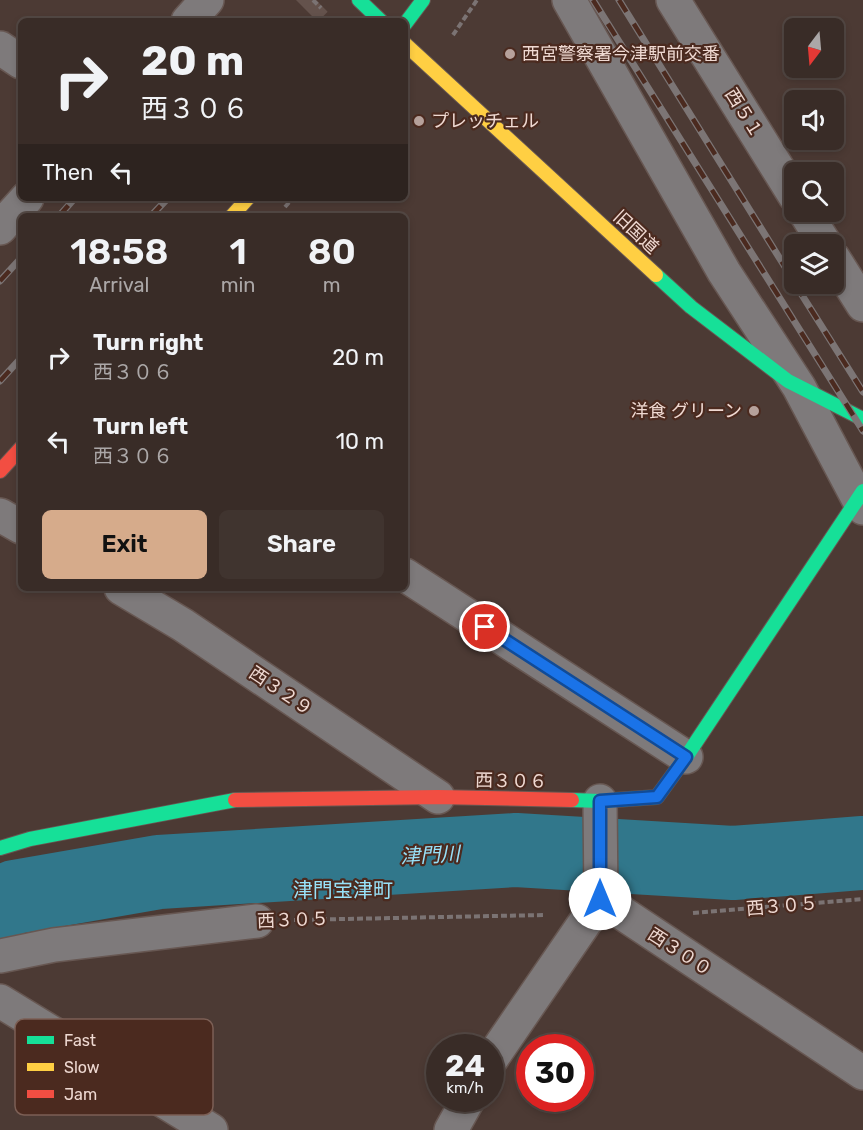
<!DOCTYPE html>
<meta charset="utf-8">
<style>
body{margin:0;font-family:Rubik,"Noto Sans JP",sans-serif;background:#40342f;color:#f1f3f6;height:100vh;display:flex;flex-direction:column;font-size:22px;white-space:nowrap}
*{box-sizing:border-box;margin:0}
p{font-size:20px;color:#aba7a7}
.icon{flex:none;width:33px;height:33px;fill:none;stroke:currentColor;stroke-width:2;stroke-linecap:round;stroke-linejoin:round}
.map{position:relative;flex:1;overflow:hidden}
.drawer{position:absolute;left:18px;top:213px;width:390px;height:378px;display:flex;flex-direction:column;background:#392c27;border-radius:9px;box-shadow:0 3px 9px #0003,0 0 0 2px #534844}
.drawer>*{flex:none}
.top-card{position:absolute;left:18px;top:18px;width:390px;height:183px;border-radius:9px;box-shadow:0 3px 9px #0003,0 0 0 2px #534844;background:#392c27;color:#f1f3f6;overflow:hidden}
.needle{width:39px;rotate:196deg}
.controls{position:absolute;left:784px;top:18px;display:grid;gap:12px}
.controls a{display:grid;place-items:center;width:60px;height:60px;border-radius:9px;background:#392c27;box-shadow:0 3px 9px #0003,0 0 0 2px #534844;font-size:30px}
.speed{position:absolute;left:426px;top:1034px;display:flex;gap:12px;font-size:30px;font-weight:700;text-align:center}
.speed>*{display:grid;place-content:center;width:78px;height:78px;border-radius:50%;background:#392c27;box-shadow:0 3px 9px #0003,0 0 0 2px #534844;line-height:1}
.speed small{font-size:15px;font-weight:400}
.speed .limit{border:9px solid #d22;background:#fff;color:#111}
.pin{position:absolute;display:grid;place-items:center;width:51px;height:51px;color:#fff;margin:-26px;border:3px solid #fff;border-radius:50%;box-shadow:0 2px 6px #0007}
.me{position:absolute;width:66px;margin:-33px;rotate:0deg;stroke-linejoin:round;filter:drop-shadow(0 0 4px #0008)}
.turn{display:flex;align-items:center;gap:21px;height:126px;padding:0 24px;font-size:27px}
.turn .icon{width:78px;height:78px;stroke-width:2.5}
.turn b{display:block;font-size:42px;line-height:51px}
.then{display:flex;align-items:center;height:57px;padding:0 24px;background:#0003;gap:12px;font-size:22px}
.eta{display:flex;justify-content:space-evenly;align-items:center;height:102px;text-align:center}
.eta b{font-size:36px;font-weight:600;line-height:42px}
.primary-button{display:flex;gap:12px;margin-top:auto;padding:12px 24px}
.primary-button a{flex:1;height:69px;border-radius:9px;background:#d6ab8b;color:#111;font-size:24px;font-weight:600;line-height:69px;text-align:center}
.primary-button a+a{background:#40342f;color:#f1f3f6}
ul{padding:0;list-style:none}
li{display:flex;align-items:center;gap:18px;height:84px;padding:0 24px}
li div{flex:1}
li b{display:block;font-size:22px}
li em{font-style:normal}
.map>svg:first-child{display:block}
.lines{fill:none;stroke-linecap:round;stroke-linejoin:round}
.river{stroke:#31778b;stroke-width:74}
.street-tunnel{stroke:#64524c;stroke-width:33;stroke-dasharray:33 16;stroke-linecap:butt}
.street-casing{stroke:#675752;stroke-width:36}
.fast-casing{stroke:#675752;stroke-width:16}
.slow-casing{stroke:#675752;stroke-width:16}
.jam-casing{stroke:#675752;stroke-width:16}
.path{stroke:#7b7373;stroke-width:4;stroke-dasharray:6 3;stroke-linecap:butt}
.street{stroke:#7e7a7b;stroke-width:33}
.fast{stroke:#16e098;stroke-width:14}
.slow{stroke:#ffcf43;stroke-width:14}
.jam{stroke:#f24e42;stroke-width:14}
.rail-casing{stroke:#7c7575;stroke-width:7}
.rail{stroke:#4b2a1f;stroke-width:4.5;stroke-dasharray:14;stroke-linecap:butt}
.route-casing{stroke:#114b97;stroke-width:15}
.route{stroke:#1a73e8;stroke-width:10}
.poi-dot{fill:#b6a19b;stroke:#4b2a1f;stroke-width:2}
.labels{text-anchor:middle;stroke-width:4.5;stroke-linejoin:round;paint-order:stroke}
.poi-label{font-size:18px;fill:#efd9d2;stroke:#4b2a1f;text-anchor:start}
.street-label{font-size:18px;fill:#efd9d2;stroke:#4b2a1f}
.water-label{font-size:20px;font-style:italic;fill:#98e1f9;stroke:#4b2a1f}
.neighbourhood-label{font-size:20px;fill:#98e2f9;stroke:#4b2a1f}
.key{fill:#4b2a1f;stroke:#7c5f55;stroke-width:1.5}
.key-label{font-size:16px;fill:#efd9d2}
</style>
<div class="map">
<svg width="863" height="1130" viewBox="0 0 863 1130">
<rect width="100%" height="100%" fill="#4c3a34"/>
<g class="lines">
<!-- river -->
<path class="river" d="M 0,903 L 15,897 L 159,872 L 516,850 L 733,863 L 863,853"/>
<!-- street-tunnel -->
<path class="street-tunnel" d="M 306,10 L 316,0"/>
<defs>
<g id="street">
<path d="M 569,0 L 724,272 L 799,387 L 863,508"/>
<path d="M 673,0 L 795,196"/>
<path d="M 188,21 L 207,0"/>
<path d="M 0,48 L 21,62"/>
<path d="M 805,212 L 825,244"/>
<path d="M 0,228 L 27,198"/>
<path d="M 834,259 L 863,305"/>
<path d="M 0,515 L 21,527"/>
<path d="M 405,575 L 686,757"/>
<path d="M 121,588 L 183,625 L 438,797"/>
<path d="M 600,801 L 601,899"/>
<path d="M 0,956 L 54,945 L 257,921"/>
<path d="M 0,1001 L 211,1130"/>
<path d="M 490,1061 L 601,899 L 863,1073"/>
<path d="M 451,1130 L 469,1098"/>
</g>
<g id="fast">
<path d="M 359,0 L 381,21"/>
<path d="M 405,24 L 423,0"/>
<path d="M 656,275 L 691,307 L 788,381 L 863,419"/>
<path d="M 572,800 L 600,801 L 657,797 L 686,757 L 863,491"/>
<path d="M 0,848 L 30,839 L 235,800"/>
</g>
<g id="slow">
<path d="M 405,44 L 656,275"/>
<path d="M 232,216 L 248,198"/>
</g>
<g id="jam">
<path d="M 0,471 L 21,448"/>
<path d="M 235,800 L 438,797 L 572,800"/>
</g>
</defs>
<!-- street casing -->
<use href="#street" class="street-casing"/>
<!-- fast casing -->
<use href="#fast" class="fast-casing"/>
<!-- slow casing -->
<use href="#slow" class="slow-casing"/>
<!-- jam casing -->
<use href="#jam" class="jam-casing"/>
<!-- path -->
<g class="path">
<path d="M 313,0 L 321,8"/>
<path d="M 453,35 L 477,0"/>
<path d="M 285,207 L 293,198"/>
<path d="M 693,913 L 863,899"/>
<path d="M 294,920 L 544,915"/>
</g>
<!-- street -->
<use href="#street" class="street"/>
<!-- fast -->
<use href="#fast" class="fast"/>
<!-- slow -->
<use href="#slow" class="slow"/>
<!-- jam -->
<use href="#jam" class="jam"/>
<defs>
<g id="rail">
<path d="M 593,0 L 863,431"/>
<path d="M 619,0 L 795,283"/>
<path d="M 59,216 L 75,198"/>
<path d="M 151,216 L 168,198"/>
<path d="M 0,281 L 21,258"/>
<path d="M 795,284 L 863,392"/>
<path d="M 0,381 L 21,358"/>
</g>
</defs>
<!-- rail casing -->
<use href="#rail" class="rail-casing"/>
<!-- rail -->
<use href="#rail" class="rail"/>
</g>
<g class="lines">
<defs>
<path id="route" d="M 485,627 L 686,757 L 657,797 L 600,801 L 600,899"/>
</defs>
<!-- route casing -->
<use href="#route" class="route-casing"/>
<!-- route -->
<use href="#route" class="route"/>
</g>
<!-- markers -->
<g class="poi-dot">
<circle cx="510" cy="54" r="6"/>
<circle cx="419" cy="121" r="6"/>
<circle cx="754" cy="411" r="6"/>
</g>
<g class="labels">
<!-- poi labels -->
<g class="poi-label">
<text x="522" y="60">西宮警察署今津駅前交番</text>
<text x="431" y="127">プレッチェル</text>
<text x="742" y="417" text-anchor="end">洋食 グリーン</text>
</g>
<!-- street labels -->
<g class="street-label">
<text transform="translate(744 113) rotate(58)" y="6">西５１</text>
<text transform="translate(636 232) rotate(43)" y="6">旧国道</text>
<text transform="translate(281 691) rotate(34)" y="6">西３２９</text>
<text transform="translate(511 781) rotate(1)" y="6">西３０６</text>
<text transform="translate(782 906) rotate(-5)" y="6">西３０５</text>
<text transform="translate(293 920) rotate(-2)" y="6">西３０５</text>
<text transform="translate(680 952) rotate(33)" y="6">西３００</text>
</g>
<!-- water labels -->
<g class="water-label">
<text transform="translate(430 855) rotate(-3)" y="7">津門川</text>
</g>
<!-- neighbourhood labels -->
<g class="neighbourhood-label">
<text x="343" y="897">津門宝津町</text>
</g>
</g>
<!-- legend -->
<rect x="15" y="1019" width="198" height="96" rx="9" class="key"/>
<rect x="27" y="1036" width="27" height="8" fill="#16e098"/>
<rect x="27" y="1063" width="27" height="8" fill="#ffcf43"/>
<rect x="27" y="1090" width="27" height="8" fill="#f24e42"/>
<g class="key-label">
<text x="64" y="1046">Fast</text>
<text x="64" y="1073">Slow</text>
<text x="64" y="1100">Jam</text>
</g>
</svg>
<div class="controls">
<a><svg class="needle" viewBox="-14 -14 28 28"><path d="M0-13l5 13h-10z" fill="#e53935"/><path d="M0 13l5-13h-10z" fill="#aba7a7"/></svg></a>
<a><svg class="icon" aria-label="sound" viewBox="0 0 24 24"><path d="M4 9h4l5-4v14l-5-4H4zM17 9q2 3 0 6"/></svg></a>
<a><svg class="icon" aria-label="search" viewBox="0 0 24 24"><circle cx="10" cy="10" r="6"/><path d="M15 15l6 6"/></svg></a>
<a><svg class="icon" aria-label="layers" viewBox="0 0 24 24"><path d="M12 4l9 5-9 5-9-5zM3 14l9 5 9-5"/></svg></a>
</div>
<div class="speed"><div>24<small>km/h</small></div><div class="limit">30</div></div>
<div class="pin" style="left:485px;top:627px;background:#d93025"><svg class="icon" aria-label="arrive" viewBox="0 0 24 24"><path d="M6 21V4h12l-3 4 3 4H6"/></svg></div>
<svg class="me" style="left:600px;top:899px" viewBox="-20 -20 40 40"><circle r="19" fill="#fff"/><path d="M0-13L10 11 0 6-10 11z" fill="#1a73e8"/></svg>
<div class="top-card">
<div class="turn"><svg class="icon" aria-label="right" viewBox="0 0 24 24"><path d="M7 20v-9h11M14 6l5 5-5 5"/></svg><div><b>20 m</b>西３０６</div></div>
<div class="then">Then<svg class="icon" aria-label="left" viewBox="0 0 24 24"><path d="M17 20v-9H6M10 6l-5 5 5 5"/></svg></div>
</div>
<section class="drawer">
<div class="eta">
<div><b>18:58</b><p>Arrival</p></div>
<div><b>1</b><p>min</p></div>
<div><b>80</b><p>m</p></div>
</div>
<ul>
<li><svg class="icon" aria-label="right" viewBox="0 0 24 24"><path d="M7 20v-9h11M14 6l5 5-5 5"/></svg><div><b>Turn right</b><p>西３０６</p></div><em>20 m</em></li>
<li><svg class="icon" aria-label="left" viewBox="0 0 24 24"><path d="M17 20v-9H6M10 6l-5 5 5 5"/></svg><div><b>Turn left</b><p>西３０６</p></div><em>10 m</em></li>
</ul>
<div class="primary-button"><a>Exit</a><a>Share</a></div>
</section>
</div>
